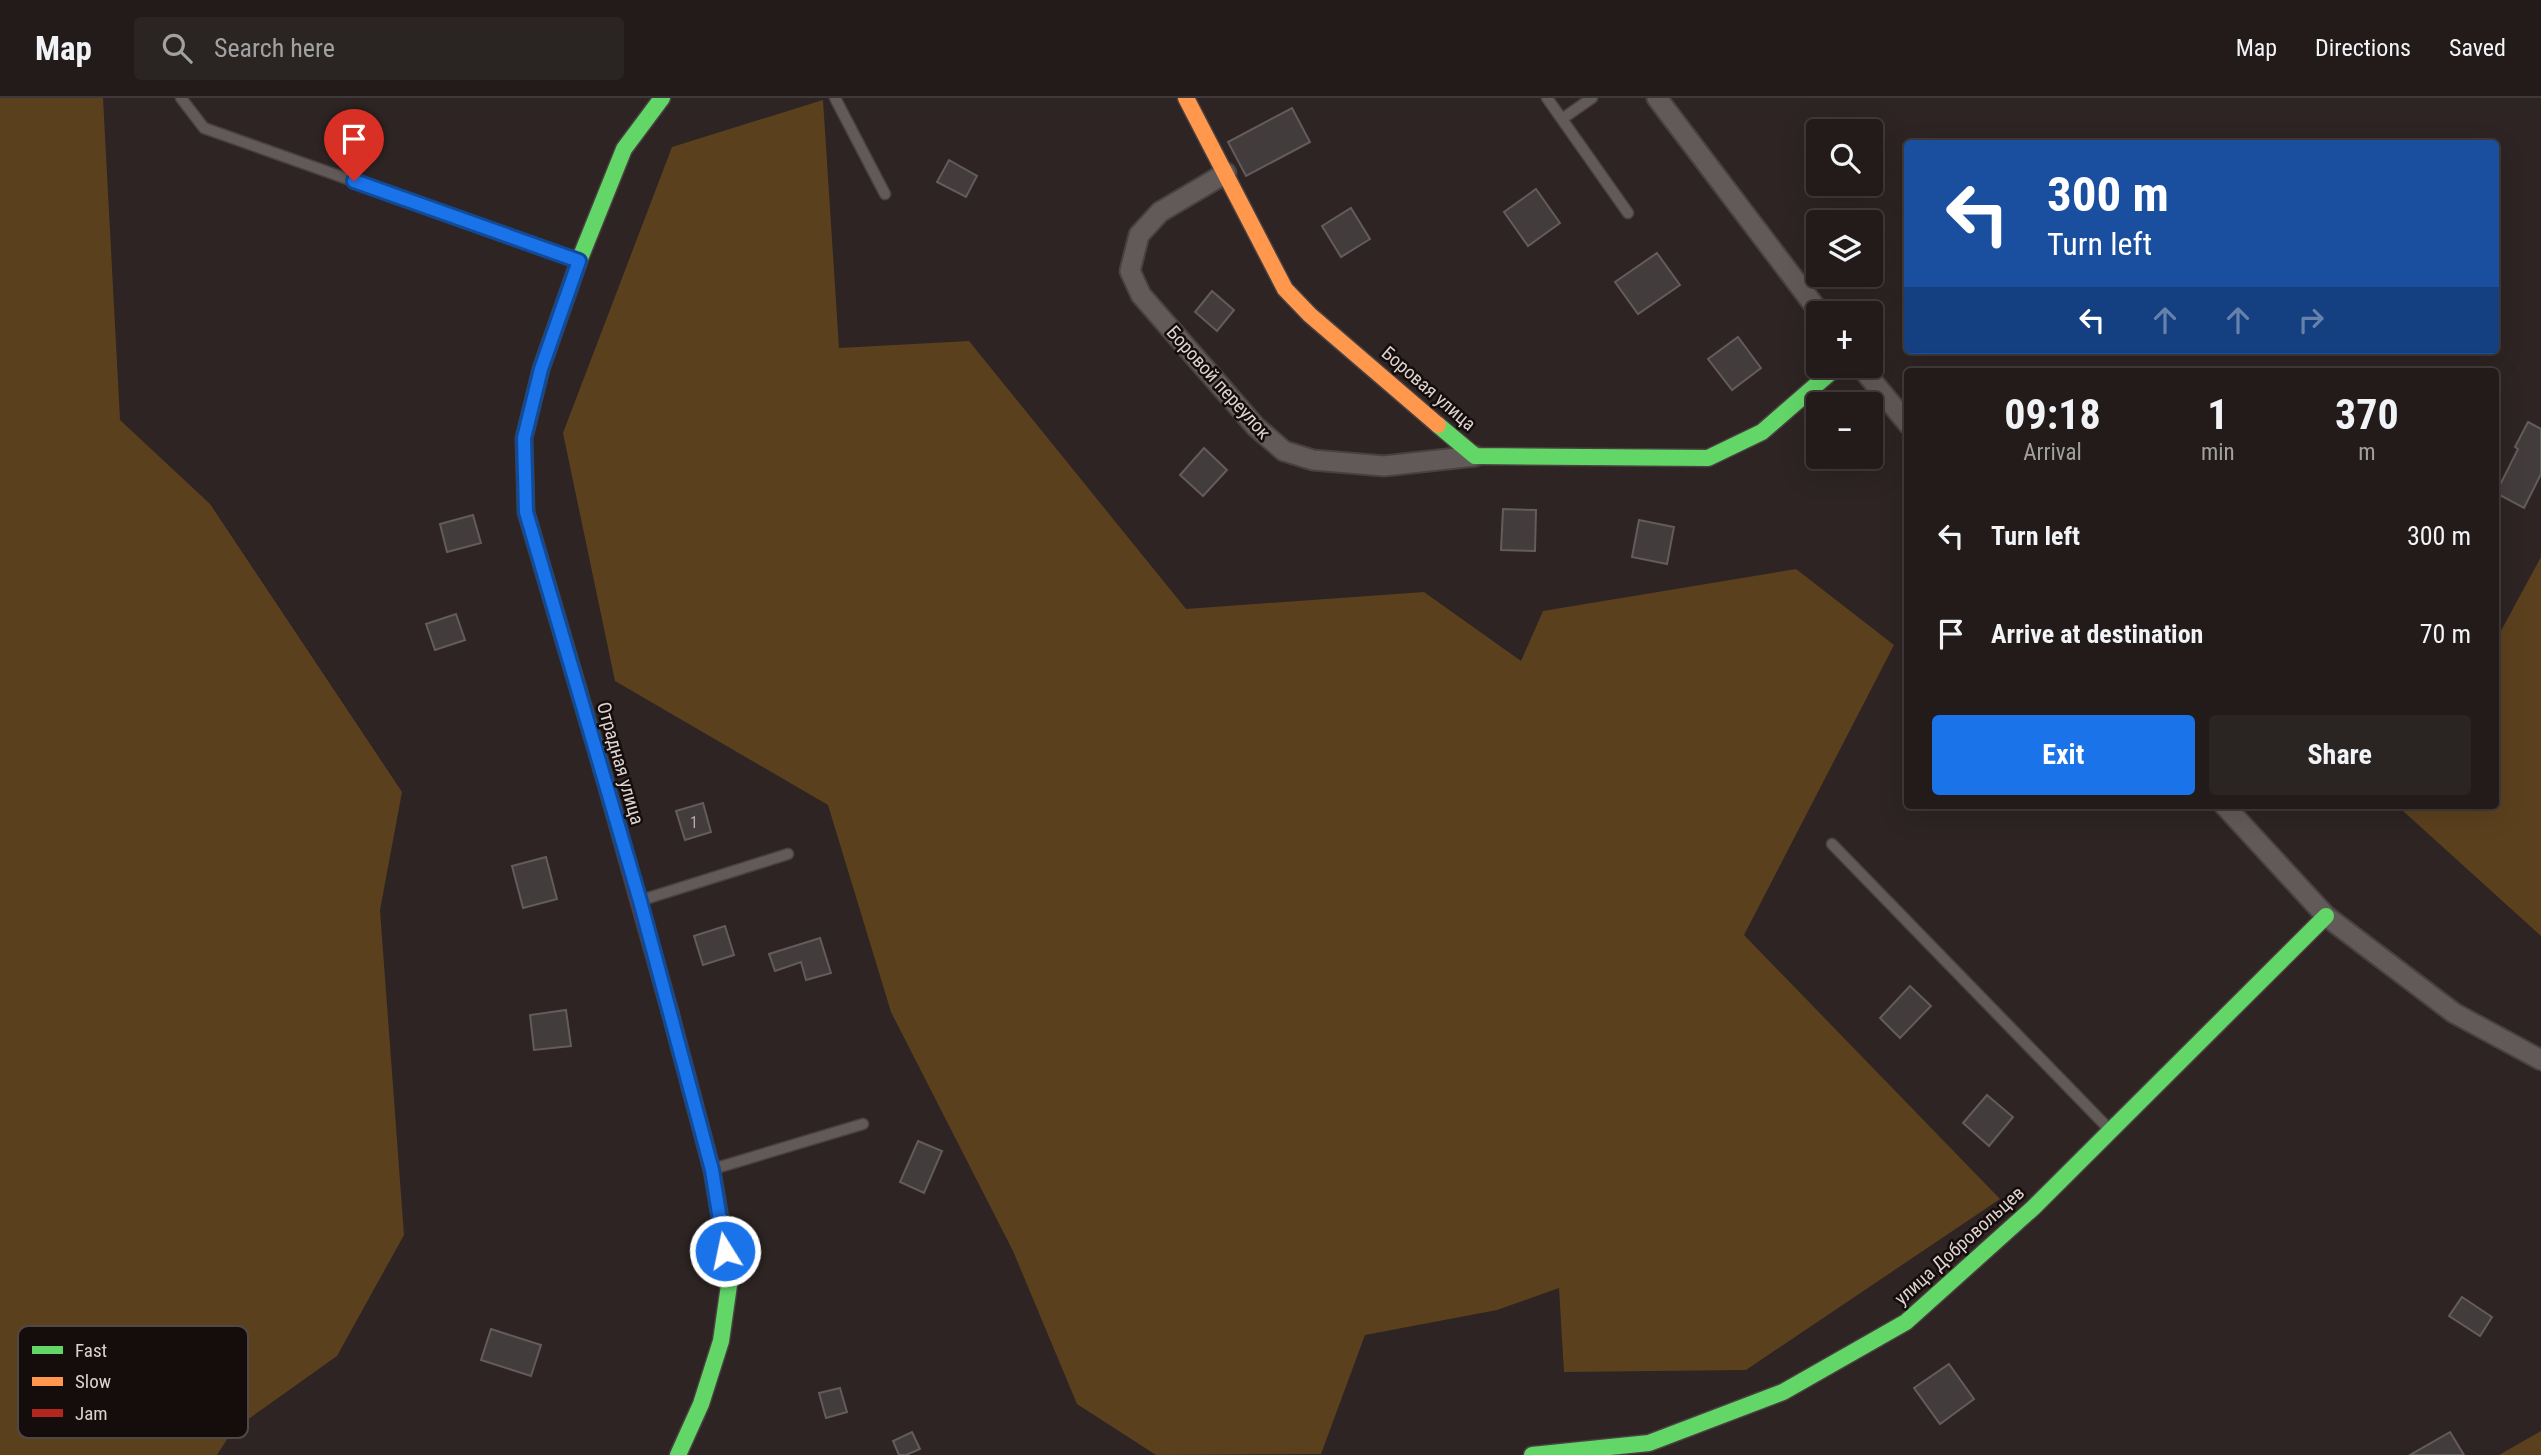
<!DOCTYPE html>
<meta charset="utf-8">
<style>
body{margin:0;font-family:"Roboto Condensed",sans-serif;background:#2a2423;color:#f1f3f6;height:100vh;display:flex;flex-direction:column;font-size:26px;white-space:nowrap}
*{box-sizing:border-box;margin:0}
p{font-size:23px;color:#a2a1a2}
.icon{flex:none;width:38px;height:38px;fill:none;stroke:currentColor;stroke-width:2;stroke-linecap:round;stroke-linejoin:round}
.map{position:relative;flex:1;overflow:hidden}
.side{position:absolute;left:1904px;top:270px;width:595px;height:441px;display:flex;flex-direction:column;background:#221b1a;border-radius:7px;box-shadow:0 7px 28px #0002,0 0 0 2px #3f3939}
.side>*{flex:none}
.guide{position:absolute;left:1904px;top:42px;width:595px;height:214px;border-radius:7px;box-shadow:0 7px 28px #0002,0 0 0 2px #3f3939;background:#1a4fa0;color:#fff;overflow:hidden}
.buttons{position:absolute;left:1806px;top:21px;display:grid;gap:14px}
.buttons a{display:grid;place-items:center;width:77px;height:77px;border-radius:7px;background:#221b1a;box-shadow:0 7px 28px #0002,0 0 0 2px #3f3939;font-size:35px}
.pin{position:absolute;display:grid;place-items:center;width:60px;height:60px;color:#fff;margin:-72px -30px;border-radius:50% 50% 50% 0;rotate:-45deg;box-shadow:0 0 7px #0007}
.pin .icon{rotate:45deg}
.me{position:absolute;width:77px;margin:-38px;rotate:350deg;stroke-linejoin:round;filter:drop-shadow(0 0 5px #0008)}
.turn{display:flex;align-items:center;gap:24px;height:147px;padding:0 28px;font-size:32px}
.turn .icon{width:91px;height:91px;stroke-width:2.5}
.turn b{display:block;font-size:49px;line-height:60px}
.lanes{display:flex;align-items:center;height:66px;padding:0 28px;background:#0003;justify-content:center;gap:35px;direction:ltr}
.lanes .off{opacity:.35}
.eta{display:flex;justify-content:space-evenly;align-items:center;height:119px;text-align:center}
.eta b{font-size:42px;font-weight:700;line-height:49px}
.cta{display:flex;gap:14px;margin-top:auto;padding:14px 28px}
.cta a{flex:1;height:80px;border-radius:7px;background:#1a73e8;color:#fff;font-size:28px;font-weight:700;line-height:80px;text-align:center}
.cta a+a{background:#2a2423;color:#f1f3f6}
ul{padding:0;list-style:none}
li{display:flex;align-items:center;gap:21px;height:98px;padding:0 28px}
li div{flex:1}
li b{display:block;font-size:26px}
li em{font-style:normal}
header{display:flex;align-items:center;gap:42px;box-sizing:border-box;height:98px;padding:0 35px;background:#221b1a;border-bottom:2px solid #3f3939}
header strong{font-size:33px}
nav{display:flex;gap:38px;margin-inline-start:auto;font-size:24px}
.search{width:490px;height:63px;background:#2a2423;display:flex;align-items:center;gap:18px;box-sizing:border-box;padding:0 24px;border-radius:7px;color:#a2a1a2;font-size:26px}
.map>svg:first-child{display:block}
.green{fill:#5b401e}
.building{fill:#433c3c;stroke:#635b5c;stroke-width:2}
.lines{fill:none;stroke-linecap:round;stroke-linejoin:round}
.lane-casing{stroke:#494140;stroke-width:13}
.street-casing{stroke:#494140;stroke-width:23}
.fast-casing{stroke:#494140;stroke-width:19}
.slow-casing{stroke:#494140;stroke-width:19}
.jam-casing{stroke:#494140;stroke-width:19}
.lane{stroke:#625a59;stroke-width:10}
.street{stroke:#625a59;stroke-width:19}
.fast{stroke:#63d668;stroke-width:16}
.slow{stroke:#ff974d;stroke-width:16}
.jam{stroke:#b3261e;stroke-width:16}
.route-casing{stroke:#114b97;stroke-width:18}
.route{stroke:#1a73e8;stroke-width:12}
.labels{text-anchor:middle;stroke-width:5;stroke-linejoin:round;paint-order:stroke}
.number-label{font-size:16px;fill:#b6acab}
.street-label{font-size:19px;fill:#ddd2d0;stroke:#140d0c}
.key{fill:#140d0c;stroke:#504847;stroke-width:2}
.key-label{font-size:19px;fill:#ddd2d0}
</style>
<header>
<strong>Map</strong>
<div class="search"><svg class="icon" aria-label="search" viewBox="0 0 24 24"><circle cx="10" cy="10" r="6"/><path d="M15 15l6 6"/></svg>Search here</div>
<nav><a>Map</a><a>Directions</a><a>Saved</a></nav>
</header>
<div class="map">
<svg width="2541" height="1357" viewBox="0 0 2541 1357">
<rect width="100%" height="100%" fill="#2d2423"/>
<!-- green -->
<g class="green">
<path d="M 0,0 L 103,0 L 120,322 L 210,406 L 402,694 L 380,812 L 404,1137 L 337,1258 L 233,1332 L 217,1357 L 0,1357 Z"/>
<path d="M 823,2 L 839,250 L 969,243 L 1186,511 L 1424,494 L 1521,563 L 1543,513 L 1796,471 L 1894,547 L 1744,837 L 2000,1101 L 1746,1272 L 1564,1274 L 1559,1190 L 1497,1212 L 1365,1237 L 1321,1356 L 1156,1357 L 1077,1306 L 1013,1153 L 891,914 L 828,707 L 615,583 L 563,335 L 672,49 Z"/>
<path d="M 2541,459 L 2541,838 L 2402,712 L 2405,707 L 2496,707 L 2496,542 Z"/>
<path d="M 2541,1333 L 2541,1357 L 2499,1357 Z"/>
</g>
<!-- building -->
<g class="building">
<path d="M 1292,10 L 1310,44 L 1246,78 L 1228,44 Z"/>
<path d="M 949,62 L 977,78 L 966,99 L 937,84 Z"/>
<path d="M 1536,91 L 1560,125 L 1528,148 L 1504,114 Z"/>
<path d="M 1351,110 L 1370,141 L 1341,159 L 1322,128 Z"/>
<path d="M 1657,155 L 1680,187 L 1638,216 L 1615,184 Z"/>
<path d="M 1212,193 L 1234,212 L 1217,233 L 1195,214 Z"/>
<path d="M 1738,239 L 1761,270 L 1732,292 L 1708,261 Z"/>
<path d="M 2528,324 L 2541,331 L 2541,376 L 2524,410 L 2496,395 L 2518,351 L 2515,349 Z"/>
<path d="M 1204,350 L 1227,372 L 1203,398 L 1180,377 Z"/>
<path d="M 1503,411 L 1536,412 L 1535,453 L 1501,452 Z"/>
<path d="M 473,417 L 481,445 L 447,454 L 440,426 Z"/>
<path d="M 1639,422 L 1674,429 L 1667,466 L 1632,459 Z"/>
<path d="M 456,516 L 465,542 L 435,552 L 426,526 Z"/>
<path d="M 703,705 L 711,734 L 685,742 L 676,713 Z"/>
<path d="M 546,759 L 557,801 L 523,810 L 512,768 Z"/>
<path d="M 725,828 L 734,857 L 703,867 L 694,838 Z"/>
<path d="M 820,840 L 831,875 L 806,882 L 801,864 L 775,873 L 769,856 Z"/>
<path d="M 1910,888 L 1931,908 L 1900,940 L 1880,920 Z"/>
<path d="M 566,912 L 571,948 L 534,952 L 530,917 Z"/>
<path d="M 1987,997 L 2013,1019 L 1989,1048 L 1963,1025 Z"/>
<path d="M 918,1043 L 942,1053 L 924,1095 L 900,1084 Z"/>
<path d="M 2462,1199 L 2492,1219 L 2480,1238 L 2449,1218 Z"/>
<path d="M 491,1231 L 541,1247 L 531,1278 L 481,1262 Z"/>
<path d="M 1949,1266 L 1974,1301 L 1940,1326 L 1914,1290 Z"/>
<path d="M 840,1290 L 847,1314 L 826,1320 L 819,1295 Z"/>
<path d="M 912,1334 L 920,1351 L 906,1357 L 899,1357 L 893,1343 Z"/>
<path d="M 2450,1334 L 2464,1357 L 2410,1357 Z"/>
</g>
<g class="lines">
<defs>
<g id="lane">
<path d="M 181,0 L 204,30 L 576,162"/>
<path d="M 835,0 L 885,96"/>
<path d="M 1547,0 L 1628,115"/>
<path d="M 1562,21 L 1592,0"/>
<path d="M 1832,746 L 2110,1032"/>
<path d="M 642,802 L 788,756"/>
<path d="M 713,1071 L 863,1026"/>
</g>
<g id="street">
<path d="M 1657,0 L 1820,215"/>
<path d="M 1226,75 L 1160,114 L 1139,137 L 1130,173 L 1141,197 L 1256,329 L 1284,353 L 1313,362 L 1384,368 L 1475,358"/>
<path d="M 1860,268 L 1908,326"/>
<path d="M 2224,707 L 2326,818 L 2454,915 L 2541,962"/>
</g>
<g id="fast">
<path d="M 1438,327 L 1475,358 L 1708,360 L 1762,334 L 1838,268"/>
<path d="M 602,672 L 526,414 L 524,340 L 541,271 L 579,163 L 624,51 L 662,0"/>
<path d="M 670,914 L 712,1072 L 730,1180 L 721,1243 L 701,1306 L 678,1357"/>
<path d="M 1532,1357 L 1649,1345 L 1783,1294 L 1906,1224 L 2033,1110 L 2326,818"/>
</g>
<path id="slow" d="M 1186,0 L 1285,191 L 1310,217 L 1438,327"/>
<path id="jam" d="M 602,672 L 670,914"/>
</defs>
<!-- lane casing -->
<use href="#lane" class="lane-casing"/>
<!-- street casing -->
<use href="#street" class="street-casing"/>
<!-- fast casing -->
<use href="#fast" class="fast-casing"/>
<!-- slow casing -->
<use href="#slow" class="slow-casing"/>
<!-- jam casing -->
<use href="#jam" class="jam-casing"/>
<!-- lane -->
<use href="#lane" class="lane"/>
<!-- street -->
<use href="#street" class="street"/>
<!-- fast -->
<use href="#fast" class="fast"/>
<!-- slow -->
<use href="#slow" class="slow"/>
<!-- jam -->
<use href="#jam" class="jam"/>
</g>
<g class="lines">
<defs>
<path id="route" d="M 354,83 L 579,163 L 541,271 L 524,340 L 526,414 L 640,803 L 712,1072 L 725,1153"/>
</defs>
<!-- route casing -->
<use href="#route" class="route-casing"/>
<!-- route -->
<use href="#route" class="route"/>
</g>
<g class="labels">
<!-- number labels -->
<g class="number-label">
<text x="694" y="730">1</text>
</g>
<!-- street labels -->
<g class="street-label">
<text transform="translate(1219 284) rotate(48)" y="7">Боровой переулок</text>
<text transform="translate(1429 290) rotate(41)" y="7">Боровая улица</text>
<text transform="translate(621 665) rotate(74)" y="7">Отрадная улица</text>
<text transform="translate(1959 1147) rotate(-42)" y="7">улица Добровольцев</text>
</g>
</g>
<!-- legend -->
<rect x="18" y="1228" width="230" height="112" rx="10" class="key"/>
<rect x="32" y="1248" width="31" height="8" fill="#63d668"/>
<rect x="32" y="1279" width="31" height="9" fill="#ff974d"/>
<rect x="32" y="1311" width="31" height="8" fill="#b3261e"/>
<g class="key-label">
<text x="75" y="1259">Fast</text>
<text x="75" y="1290">Slow</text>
<text x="75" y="1322">Jam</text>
</g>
</svg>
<div class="buttons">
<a><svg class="icon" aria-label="search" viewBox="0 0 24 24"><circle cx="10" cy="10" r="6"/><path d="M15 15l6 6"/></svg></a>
<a><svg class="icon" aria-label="layers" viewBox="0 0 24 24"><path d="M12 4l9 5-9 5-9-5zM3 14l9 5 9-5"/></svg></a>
<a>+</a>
<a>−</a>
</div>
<div class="pin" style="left:354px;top:83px;background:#d93025"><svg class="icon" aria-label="arrive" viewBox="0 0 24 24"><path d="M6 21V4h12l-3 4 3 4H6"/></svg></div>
<svg class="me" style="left:725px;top:1153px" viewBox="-20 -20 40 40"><circle r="17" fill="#1a73e8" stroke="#fff" stroke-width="3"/><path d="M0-11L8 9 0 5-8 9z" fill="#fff"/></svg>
<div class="guide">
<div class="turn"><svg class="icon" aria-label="left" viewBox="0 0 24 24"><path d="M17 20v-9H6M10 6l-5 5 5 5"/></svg><div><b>300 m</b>Turn left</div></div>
<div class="lanes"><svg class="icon" aria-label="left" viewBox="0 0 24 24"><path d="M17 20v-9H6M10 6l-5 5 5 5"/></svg><svg class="icon off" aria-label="ahead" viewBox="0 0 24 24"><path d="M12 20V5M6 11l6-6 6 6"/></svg><svg class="icon off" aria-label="ahead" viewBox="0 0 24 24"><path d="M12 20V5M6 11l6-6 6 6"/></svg><svg class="icon off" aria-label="right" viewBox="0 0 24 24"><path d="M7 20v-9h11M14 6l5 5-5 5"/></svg></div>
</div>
<section class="side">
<div class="eta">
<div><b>09:18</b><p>Arrival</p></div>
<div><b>1</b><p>min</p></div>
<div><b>370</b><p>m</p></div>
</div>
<ul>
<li><svg class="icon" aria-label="left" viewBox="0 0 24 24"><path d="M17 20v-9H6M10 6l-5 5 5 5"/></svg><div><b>Turn left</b></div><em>300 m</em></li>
<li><svg class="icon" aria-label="arrive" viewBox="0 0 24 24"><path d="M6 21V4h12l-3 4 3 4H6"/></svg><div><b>Arrive at destination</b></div><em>70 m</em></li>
</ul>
<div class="cta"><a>Exit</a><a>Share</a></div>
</section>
</div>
